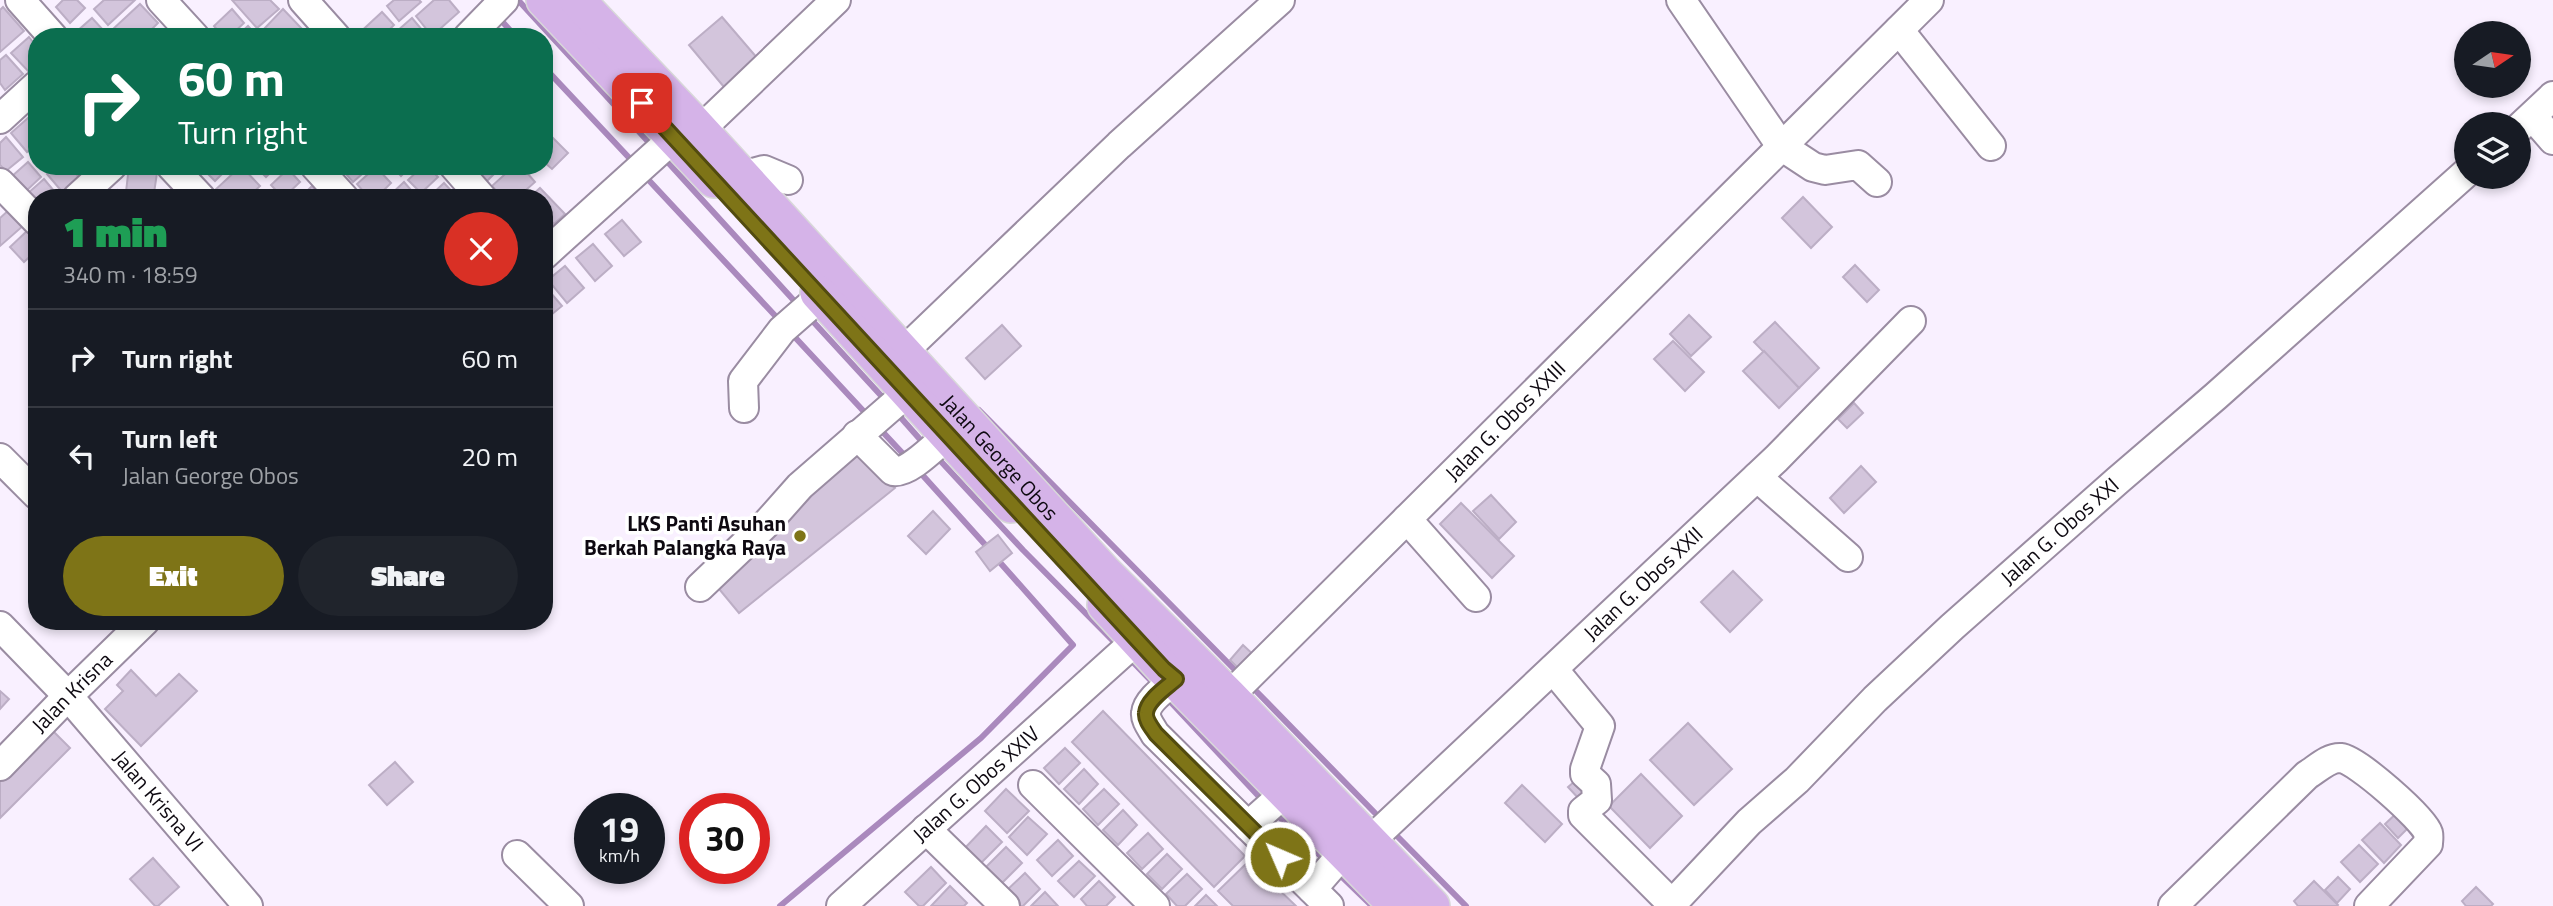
<!DOCTYPE html>
<meta charset="utf-8">
<style>
body{margin:0;font-family:"Titillium Web",sans-serif;background:#20242c;color:#f1f3f6;height:100vh;display:flex;flex-direction:column;font-size:26px;white-space:nowrap}
*{box-sizing:border-box;margin:0}
p{font-size:23px;color:#9ea1a6}
.icon{flex:none;width:38px;height:38px;fill:none;stroke:currentColor;stroke-width:2;stroke-linecap:round;stroke-linejoin:round}
.map{position:relative;flex:1;overflow:hidden}
.sheet{position:absolute;left:28px;top:189px;width:525px;height:441px;display:flex;flex-direction:column;background:#171b24;border-radius:28px;box-shadow:0 4px 10px #0003}
.sheet>*{flex:none}
.top-card{position:absolute;left:28px;top:28px;width:525px;height:147px;border-radius:28px;box-shadow:0 4px 10px #0003;background:#0b6e4f;color:#fff;overflow:hidden}
.needle{width:46px;rotate:77deg}
.fabs{position:absolute;left:2454px;top:21px;display:grid;gap:14px}
.fabs a{display:grid;place-items:center;width:77px;height:77px;border-radius:50%;background:#171b24;box-shadow:0 4px 10px #0003;font-size:35px}
.speed{position:absolute;left:574px;top:793px;display:flex;gap:14px;font-size:35px;font-weight:700;text-align:center}
.speed>*{display:grid;place-content:center;width:91px;height:91px;border-radius:50%;background:#171b24;box-shadow:0 4px 10px #0003;line-height:1}
.speed small{font-size:18px;font-weight:400}
.speed .limit{border:10px solid #d22;background:#fff;color:#111}
.pin{position:absolute;display:grid;place-items:center;width:60px;height:60px;color:#fff;margin:-30px;border-radius:14px;box-shadow:0 4px 10px #0006}
.me{position:absolute;width:77px;margin:-38px;rotate:315deg;stroke-linejoin:round;filter:drop-shadow(0 0 5px #0008)}
.turn{display:flex;align-items:center;gap:24px;height:147px;padding:0 35px;font-size:32px}
.turn .icon{width:91px;height:91px;stroke-width:2.5}
.turn b{display:block;font-size:49px;line-height:60px}
.round{display:grid;place-items:center;flex:none;width:74px;height:74px;border-radius:37px;background:#20242c}
.headline{display:flex;align-items:center;justify-content:space-between;height:119px;padding:0 35px}
h1{font-size:42px;font-weight:800;line-height:52px;color:#1e9e55}
.action{display:flex;gap:14px;margin-top:auto;padding:14px 35px}
.action a{flex:1;height:80px;border-radius:42px;background:#7e7417;color:#fff;font-size:28px;font-weight:800;line-height:80px;text-align:center}
.action a+a{background:#20242c;color:#f1f3f6}
ul{padding:0;list-style:none}
li{display:flex;align-items:center;gap:21px;height:98px;padding:0 35px;border-top:2px solid #363941}
li div{flex:1}
li b{display:block;font-size:26px}
li em{font-style:normal}
.map>svg:first-child{display:block}
.lines{fill:none;stroke-linecap:round;stroke-linejoin:round}
.stream{stroke:#aa89bd;stroke-width:6}
.building{fill:#d3c5dc;stroke:#bcaec5;stroke-width:2}
.minor-casing{stroke:#9a8ca2;stroke-width:32}
.major-casing{stroke:#d8d8d9;stroke-width:38}
.minor{stroke:#fff;stroke-width:28}
.major{stroke:#d5b3e8;stroke-width:35}
.route-casing{stroke:#524b0f;stroke-width:18}
.route{stroke:#7e7417;stroke-width:12}
.poi-dot{fill:#7e7417;stroke:#fff;stroke-width:2.5}
.labels{text-anchor:middle;stroke-width:7;stroke-linejoin:round;paint-order:stroke}
.street-label{font-size:21px;fill:#0e0911;stroke:#fff}
.poi-label{font-size:21px;font-weight:bold;fill:#0e0911;stroke:#fff;text-anchor:end}
</style>
<div class="map">
<svg width="2553" height="906" viewBox="0 0 2553 906">
<rect width="100%" height="100%" fill="#f9f0ff"/>
<g class="lines">
<!-- stream -->
<g class="stream">
<path d="M 518,0 L 654,148"/>
<path d="M 499,18 L 516,37"/>
<path d="M 544,67 L 634,163"/>
<path d="M 664,158 L 798,305"/>
<path d="M 643,174 L 781,322"/>
<path d="M 808,316 L 886,401"/>
<path d="M 791,333 L 869,417"/>
<path d="M 979,410 L 1234,669"/>
<path d="M 895,411 L 925,445"/>
<path d="M 879,428 L 907,458"/>
<path d="M 935,455 L 1023,550 L 1119,647"/>
<path d="M 917,469 L 989,549"/>
<path d="M 1129,658 L 1155,685"/>
<path d="M 1257,692 L 1375,813"/>
<path d="M 1165,696 L 1265,803"/>
<path d="M 1275,813 L 1326,861"/>
<path d="M 1398,837 L 1466,906"/>
<path d="M 1336,871 L 1372,906"/>
<path d="M 780,906 L 981,738 L 1073,645 L 996,558"/>
</g>
</g>
<!-- building -->
<g class="building">
<path d="M 63,0 L 77,0 L 85,8 L 70,23 L 56,7 Z"/>
<path d="M 104,0 L 135,0 L 108,25 L 94,9 Z"/>
<path d="M 232,0 L 270,0 L 279,9 L 257,28 Z"/>
<path d="M 394,0 L 419,0 L 421,2 L 399,21 L 387,6 Z"/>
<path d="M 434,0 L 449,0 L 459,12 L 432,36 L 416,16 Z"/>
<path d="M 140,4 L 158,23 L 144,37 L 120,37 L 113,29 Z"/>
<path d="M 3,7 L 24,31 L 0,52 L 0,10 Z"/>
<path d="M 232,9 L 244,23 L 229,37 L 223,37 L 214,26 Z"/>
<path d="M 283,9 L 303,30 L 296,37 L 265,37 L 261,32 Z"/>
<path d="M 382,12 L 394,25 L 382,37 L 355,37 Z"/>
<path d="M 722,17 L 758,59 L 724,87 L 689,45 Z"/>
<path d="M 92,18 L 104,31 L 98,37 L 78,37 L 75,33 Z"/>
<path d="M 412,18 L 428,37 L 402,37 L 397,31 Z"/>
<path d="M 248,26 L 258,37 L 236,37 Z"/>
<path d="M 29,37 L 37,47 L 37,64 L 28,71 L 11,53 Z"/>
<path d="M 6,55 L 23,74 L 5,90 L 0,83 L 0,60 Z"/>
<path d="M 28,118 L 37,129 L 37,144 L 27,152 L 11,133 Z"/>
<path d="M 6,137 L 23,157 L 6,171 L 0,165 L 0,143 Z"/>
<path d="M 552,137 L 568,153 L 552,169 L 544,162 L 544,145 Z"/>
<path d="M 28,162 L 41,177 L 25,192 L 11,177 Z"/>
<path d="M 56,166 L 70,166 L 80,179 L 64,194 L 47,174 Z"/>
<path d="M 129,166 L 158,166 L 154,193 L 160,195 L 159,198 L 116,198 L 118,190 L 126,192 Z"/>
<path d="M 204,166 L 230,166 L 215,181 L 202,168 Z"/>
<path d="M 241,166 L 260,186 L 247,198 L 220,198 L 214,191 Z"/>
<path d="M 255,166 L 277,166 L 266,177 Z"/>
<path d="M 339,166 L 371,166 L 353,182 Z"/>
<path d="M 392,166 L 411,166 L 401,176 Z"/>
<path d="M 423,166 L 427,166 L 438,177 L 421,193 L 408,180 Z"/>
<path d="M 473,166 L 502,166 L 487,181 Z"/>
<path d="M 514,166 L 521,166 L 535,182 L 517,198 L 503,198 L 492,186 Z"/>
<path d="M 376,167 L 391,183 L 376,198 L 369,198 L 357,184 Z"/>
<path d="M 288,169 L 300,182 L 283,198 L 271,185 Z"/>
<path d="M 44,179 L 60,198 L 37,198 L 37,206 L 27,194 Z"/>
<path d="M 404,182 L 418,198 L 387,198 Z"/>
<path d="M 444,183 L 458,198 L 428,198 Z"/>
<path d="M 312,186 L 323,198 L 300,198 Z"/>
<path d="M 540,188 L 565,214 L 554,224 L 548,217 L 544,220 L 544,198 L 529,198 Z"/>
<path d="M 1803,197 L 1832,227 L 1811,248 L 1782,218 Z"/>
<path d="M 10,209 L 24,225 L 0,246 L 0,218 Z"/>
<path d="M 622,220 L 641,242 L 624,256 L 605,234 Z"/>
<path d="M 27,231 L 37,242 L 37,250 L 24,262 L 10,247 Z"/>
<path d="M 593,244 L 612,266 L 595,281 L 576,258 Z"/>
<path d="M 1855,265 L 1879,290 L 1867,302 L 1843,277 Z"/>
<path d="M 565,266 L 584,288 L 567,303 L 548,280 Z"/>
<path d="M 544,285 L 562,306 L 545,320 L 544,319 Z"/>
<path d="M 1689,315 L 1711,337 L 1691,356 L 1670,334 Z"/>
<path d="M 1775,322 L 1819,368 L 1799,388 L 1754,342 Z"/>
<path d="M 1002,325 L 1021,346 L 985,379 L 966,358 Z"/>
<path d="M 1673,341 L 1704,372 L 1685,391 L 1654,359 Z"/>
<path d="M 1764,351 L 1799,388 L 1779,408 L 1743,371 Z"/>
<path d="M 1854,403 L 1863,413 L 1847,428 L 1838,419 Z"/>
<path d="M 858,448 L 895,488 L 739,613 L 715,584 Z"/>
<path d="M 1861,466 L 1876,482 L 1844,513 L 1830,498 Z"/>
<path d="M 1491,495 L 1516,522 L 1499,539 L 1473,511 Z"/>
<path d="M 1461,503 L 1514,556 L 1492,578 L 1440,524 Z"/>
<path d="M 933,511 L 950,529 L 926,554 L 908,536 Z"/>
<path d="M 998,535 L 1012,553 L 990,571 L 976,552 Z"/>
<path d="M 1733,571 L 1762,600 L 1730,632 L 1701,602 Z"/>
<path d="M 1243,645 L 1257,658 L 1243,673 L 1230,660 Z"/>
<path d="M 131,670 L 156,696 L 179,674 L 197,691 L 141,746 L 105,709 L 123,691 L 117,685 Z"/>
<path d="M 0,691 L 9,699 L 0,709 Z"/>
<path d="M 1103,711 L 1245,856 L 1214,887 L 1072,742 Z"/>
<path d="M 1688,723 L 1732,769 L 1694,805 L 1650,760 Z"/>
<path d="M 49,727 L 70,748 L 0,818 L 0,777 Z"/>
<path d="M 1065,748 L 1080,763 L 1059,784 L 1044,768 Z"/>
<path d="M 395,762 L 413,782 L 387,805 L 369,785 Z"/>
<path d="M 1084,769 L 1098,784 L 1079,804 L 1064,789 Z"/>
<path d="M 1641,774 L 1682,816 L 1650,848 L 1609,806 Z"/>
<path d="M 1582,775 L 1594,790 L 1581,801 L 1568,787 Z"/>
<path d="M 1522,785 L 1562,824 L 1545,842 L 1505,803 Z"/>
<path d="M 1006,789 L 1029,811 L 1007,833 L 985,811 Z"/>
<path d="M 1104,789 L 1119,804 L 1098,825 L 1083,809 Z"/>
<path d="M 2401,809 L 2414,822 L 2398,838 L 2385,824 Z"/>
<path d="M 1123,810 L 1137,825 L 1118,845 L 1103,830 Z"/>
<path d="M 1028,817 L 1047,834 L 1027,855 L 1009,837 Z"/>
<path d="M 2380,823 L 2401,845 L 2384,863 L 2362,840 Z"/>
<path d="M 986,826 L 1002,842 L 979,865 L 963,850 Z"/>
<path d="M 1148,833 L 1163,849 L 1142,869 L 1127,853 Z"/>
<path d="M 1058,840 L 1073,856 L 1052,876 L 1037,860 Z"/>
<path d="M 2359,845 L 2378,864 L 2360,882 L 2341,862 Z"/>
<path d="M 1006,847 L 1022,863 L 1000,885 L 984,869 Z"/>
<path d="M 1167,854 L 1182,869 L 1162,889 L 1147,874 Z"/>
<path d="M 153,858 L 179,887 L 158,906 L 155,906 L 130,879 Z"/>
<path d="M 1079,861 L 1095,876 L 1074,897 L 1058,881 Z"/>
<path d="M 1249,861 L 1296,906 L 1233,906 L 1218,891 Z"/>
<path d="M 931,867 L 946,883 L 923,906 L 919,906 L 905,892 Z"/>
<path d="M 1025,873 L 1040,889 L 1023,906 L 1020,906 L 1006,891 Z"/>
<path d="M 1187,874 L 1202,889 L 1185,906 L 1177,906 L 1166,894 Z"/>
<path d="M 2338,877 L 2350,889 L 2337,903 L 2325,890 Z"/>
<path d="M 1099,881 L 1115,897 L 1106,906 L 1087,906 L 1081,899 Z"/>
<path d="M 2314,881 L 2338,905 L 2337,906 L 2298,906 L 2294,901 Z"/>
<path d="M 950,886 L 967,903 L 964,906 L 931,906 Z"/>
<path d="M 2476,887 L 2493,904 L 2491,906 L 2466,906 L 2462,901 Z"/>
<path d="M 1045,892 L 1058,906 L 1031,906 Z"/>
<path d="M 1206,895 L 1217,906 L 1195,906 Z"/>
</g>
<g class="lines">
<defs>
<g id="minor">
<path d="M 20,0 L 53,37"/>
<path d="M 161,0 L 195,37"/>
<path d="M 303,0 L 336,37"/>
<path d="M 1681,0 L 1781,146 L 1813,167 L 1825,170 L 1858,165 L 1877,182"/>
<path d="M 1899,30 L 1991,146"/>
<path d="M 468,37 L 504,0"/>
<path d="M 2533,117 L 2553,140"/>
<path d="M 0,119 L 37,85"/>
<path d="M 2518,129 L 2553,96"/>
<path d="M 700,130 L 836,0"/>
<path d="M 171,166 L 201,198"/>
<path d="M 315,166 L 344,198"/>
<path d="M 454,166 L 482,198"/>
<path d="M 742,176 L 764,170 L 788,180"/>
<path d="M 0,183 L 37,221"/>
<path d="M 77,198 L 112,166"/>
<path d="M 544,255 L 688,125"/>
<path d="M 904,351 L 1119,145 L 1280,0"/>
<path d="M 744,408 L 743,381 L 782,330 L 821,296"/>
<path d="M 857,435 L 893,471 C 908,474 935,446 947,436"/>
<path d="M 0,458 L 37,495"/>
<path d="M 1757,477 L 1848,557"/>
<path d="M 1407,519 L 1476,597"/>
<path d="M 700,587 L 768,522 L 800,486 L 907,393"/>
<path id="s1" d="M 0,626 L 68,696 L 248,906"/>
<path d="M 1553,669 L 1600,726 L 1585,769 L 1585,774 L 1596,784 L 1597,800 L 1583,811 L 1583,815 L 1672,904"/>
<path d="M 1176,679 C 1167,687 1147,700 1146,713 C 1145,720 1152,728 1155,734 L 1329,906"/>
<path id="s2" d="M 1229,696 L 1929,0"/>
<path id="s3" d="M 0,766 L 68,696 L 145,621"/>
<path d="M 1033,785 L 1155,906"/>
<path d="M 1248,826 L 1287,791"/>
<path d="M 926,829 L 1005,906"/>
<path id="s4" d="M 1371,840 L 1776,459 L 1911,321"/>
<path d="M 517,855 L 569,906"/>
<path d="M 1312,889 L 1345,851"/>
<path id="s5" d="M 841,906 L 1130,646 L 1150,626"/>
<path id="s6" d="M 1670,906 L 1749,822 L 1797,780 L 1875,699 L 1952,627 L 2117,481 L 2216,396 L 2466,173"/>
<path d="M 2173,906 L 2307,775 C 2317,769 2329,757 2341,758 C 2356,759 2424,819 2428,833 C 2429,837 2428,841 2428,844 L 2369,906"/>
</g>
<g id="major">
<path d="M 544,0 L 714,180"/>
<path id="s7" d="M 577,0 L 692,121 L 1105,573 L 1229,696 L 1432,906"/>
<path d="M 818,293 L 1011,505"/>
<path d="M 1105,605 L 1164,669 L 1397,906"/>
</g>
</defs>
<!-- minor casing -->
<use href="#minor" class="minor-casing"/>
<!-- major casing -->
<use href="#major" class="major-casing"/>
<!-- minor -->
<use href="#minor" class="minor"/>
<!-- major -->
<use href="#major" class="major"/>
</g>
<g class="lines">
<defs>
<path id="route" d="M 642,103 L 1164,669 L 1176,679 C 1167,687 1147,700 1146,713 C 1145,720 1152,728 1156,734 L 1280,857"/>
</defs>
<!-- route casing -->
<use href="#route" class="route-casing"/>
<!-- route -->
<use href="#route" class="route"/>
</g>
<!-- markers -->
<circle class="poi-dot" cx="800" cy="536" r="7"/>
<g class="labels">
<!-- street labels -->
<g class="street-label">
<text dy="7" stroke="none"><textPath href="#s2" startOffset="390">Jalan G. Obos XXIII</textPath></text>
<text dy="7" stroke="none"><textPath href="#s7" startOffset="623">Jalan George Obos</textPath></text>
<text dy="7" stroke="none"><textPath href="#s6" startOffset="541">Jalan G. Obos XXI</textPath></text>
<text dy="7" stroke="none"><textPath href="#s4" startOffset="374">Jalan G. Obos XXII</textPath></text>
<text dy="7" stroke="none"><textPath href="#s3" startOffset="103">Jalan Krisna</textPath></text>
<text dy="7" stroke="none"><textPath href="#s5" startOffset="182">Jalan G. Obos XXIV</textPath></text>
<text dy="7" stroke="none"><textPath href="#s1" startOffset="236">Jalan Krisna VI</textPath></text>
</g>
<!-- poi labels -->
<g class="poi-label">
<text x="786" y="531">LKS Panti Asuhan<tspan x="786" dy="24">Berkah Palangka Raya</tspan></text>
</g>
</g>
</svg>
<div class="fabs">
<a><svg class="needle" viewBox="-14 -14 28 28"><path d="M0-13l5 13h-10z" fill="#e53935"/><path d="M0 13l5-13h-10z" fill="#9ea1a6"/></svg></a>
<a><svg class="icon" aria-label="layers" viewBox="0 0 24 24"><path d="M12 4l9 5-9 5-9-5zM3 14l9 5 9-5"/></svg></a>
</div>
<div class="speed"><div>19<small>km/h</small></div><div class="limit">30</div></div>
<div class="pin" style="left:642px;top:103px;background:#d93025"><svg class="icon" aria-label="arrive" viewBox="0 0 24 24"><path d="M6 21V4h12l-3 4 3 4H6"/></svg></div>
<svg class="me" style="left:1280px;top:857px" viewBox="-20 -20 40 40"><circle r="17" fill="#7e7417" stroke="#fff" stroke-width="3"/><path d="M0-11L8 9 0 5-8 9z" fill="#fff"/></svg>
<div class="top-card">
<div class="turn"><svg class="icon" aria-label="right" viewBox="0 0 24 24"><path d="M7 20v-9h11M14 6l5 5-5 5"/></svg><div><b>60 m</b>Turn right</div></div>
</div>
<section class="sheet">
<div class="headline"><div><h1>1 min</h1><p>340 m · 18:59</p></div><a class="round" style="background:#d93025;color:#fff"><svg class="icon" aria-label="close" viewBox="0 0 24 24"><path d="M6 6l12 12M18 6L6 18"/></svg></a></div>
<ul>
<li><svg class="icon" aria-label="right" viewBox="0 0 24 24"><path d="M7 20v-9h11M14 6l5 5-5 5"/></svg><div><b>Turn right</b></div><em>60 m</em></li>
<li><svg class="icon" aria-label="left" viewBox="0 0 24 24"><path d="M17 20v-9H6M10 6l-5 5 5 5"/></svg><div><b>Turn left</b><p>Jalan George Obos</p></div><em>20 m</em></li>
</ul>
<div class="action"><a>Exit</a><a>Share</a></div>
</section>
</div>
